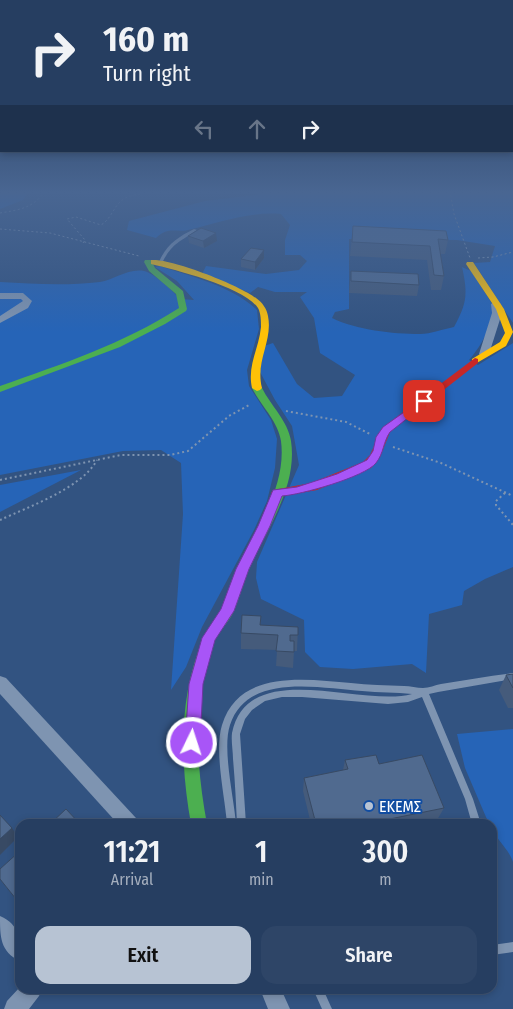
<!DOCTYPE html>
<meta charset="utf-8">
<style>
body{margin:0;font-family:"Fira Sans Condensed",sans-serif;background:#2e4567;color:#f1f3f6;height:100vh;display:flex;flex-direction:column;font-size:19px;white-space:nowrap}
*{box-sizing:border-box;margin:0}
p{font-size:16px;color:#a4aebd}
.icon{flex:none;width:28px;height:28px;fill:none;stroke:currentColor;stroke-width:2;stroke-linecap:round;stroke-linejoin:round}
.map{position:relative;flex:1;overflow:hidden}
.drawer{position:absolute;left:15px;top:819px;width:482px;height:175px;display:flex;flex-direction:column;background:#263e61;border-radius:15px;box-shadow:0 2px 8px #0003,0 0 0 1px #425776}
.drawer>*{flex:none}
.banner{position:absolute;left:0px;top:0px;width:514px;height:152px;box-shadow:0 2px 8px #0003,0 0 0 1px #425776;background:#263e61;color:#f1f3f6;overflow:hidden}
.pin{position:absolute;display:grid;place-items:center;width:42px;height:42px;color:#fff;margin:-21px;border-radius:10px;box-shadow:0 2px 8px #0006}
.me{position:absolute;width:55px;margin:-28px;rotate:4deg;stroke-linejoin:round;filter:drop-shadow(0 0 4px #0008)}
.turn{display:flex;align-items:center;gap:18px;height:105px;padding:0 20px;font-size:22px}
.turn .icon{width:65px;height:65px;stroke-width:2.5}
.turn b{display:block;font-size:35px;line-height:42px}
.lanes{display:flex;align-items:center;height:48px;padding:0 20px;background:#0003;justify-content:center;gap:25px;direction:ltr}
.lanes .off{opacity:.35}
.eta{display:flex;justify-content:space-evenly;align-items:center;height:85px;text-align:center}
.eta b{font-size:30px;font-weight:600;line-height:35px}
.button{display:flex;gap:10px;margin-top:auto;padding:10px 20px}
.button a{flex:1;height:58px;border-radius:15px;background:#b7c3d3;color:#111;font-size:20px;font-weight:600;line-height:58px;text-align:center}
.button a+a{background:#2e4567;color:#f1f3f6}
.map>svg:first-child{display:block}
.green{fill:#2664b7}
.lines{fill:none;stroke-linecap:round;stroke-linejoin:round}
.path-far1{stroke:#7e94b1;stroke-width:1;stroke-dasharray:2 2.5;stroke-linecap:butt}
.path{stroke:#7e94b1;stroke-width:2;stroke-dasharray:2 3;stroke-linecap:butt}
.lane{fill:#7e94b1;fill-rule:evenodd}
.street{fill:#7e94b1;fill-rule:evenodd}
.fast{fill:#4caf50;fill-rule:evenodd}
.slow{fill:#ffc107;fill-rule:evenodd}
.jam{fill:#c62828;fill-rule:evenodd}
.wall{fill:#455b7b}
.shaded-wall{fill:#384a64}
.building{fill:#506a8f;stroke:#384a64}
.route{fill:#a855f7;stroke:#6d37a1}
.poi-dot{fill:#b7c3d3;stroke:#114da2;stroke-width:2}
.labels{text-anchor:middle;stroke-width:4;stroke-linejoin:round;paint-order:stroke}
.near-poi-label{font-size:16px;fill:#fff;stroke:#114da2;text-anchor:start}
</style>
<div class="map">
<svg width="513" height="1009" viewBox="0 0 513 1009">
<rect width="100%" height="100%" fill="#325381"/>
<!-- green -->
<g class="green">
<path d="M 0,191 L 29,191 L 23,200 L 0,209 Z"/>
<path d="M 319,191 L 513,191 L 513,323 L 474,263 L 490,262 L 495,246 L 457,240 L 349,239 L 349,309 L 335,312 L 332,318 C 357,330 392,334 420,334 C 431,334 443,329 454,327 C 467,303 468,294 462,267 L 471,271 L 493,305 C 493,325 482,345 469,360 L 478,365 L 513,343 L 513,567 L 485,579 L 464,591 L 462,605 L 429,614 L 426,673 L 412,664 L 353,669 L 320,667 L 305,652 L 304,620 L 261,599 L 256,578 L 257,562 L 299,465 L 292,426 L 275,400 L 260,372 L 264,346 L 273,343 L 297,384 L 314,398 L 342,396 L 355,375 L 320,353 L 314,318 L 300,297 L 307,292 L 275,292 L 258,287 L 250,293 L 202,274 L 206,266 L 266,274 L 299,270 L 307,261 L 300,255 L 285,255 L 285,240 L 290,225 L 281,214 C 250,211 218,223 188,230 C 175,233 169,226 156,238 L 127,230 L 129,221 L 205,201 L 271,193 L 313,194 Z"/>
<path d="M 160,266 C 192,277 232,286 257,310 L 259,329 L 247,370 L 249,386 L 271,420 L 277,439 L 275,468 L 267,501 L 254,530 L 202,627 L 186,667 L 171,690 L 183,514 L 181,463 L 161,450 L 123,451 L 0,475 L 0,282 C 33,284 67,286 100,282 C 114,280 128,268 144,271 C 154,273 173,291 180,299 L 194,300 L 177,281 L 155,267 Z"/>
<path d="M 81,470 L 0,512 L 0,485 Z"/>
<path d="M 513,729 L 513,862 C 509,848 492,837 492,824 L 489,824 L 465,768 L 457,734 Z"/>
</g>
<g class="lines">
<!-- path-far1 -->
<g class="path-far1">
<path d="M 450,191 L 454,214 L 470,258"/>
<path d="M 0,213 C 18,210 35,208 44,191"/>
<path d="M 0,229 L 50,233 L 139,256"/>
<path d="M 83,243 L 85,240 L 67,219 L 76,217 L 101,225 C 111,219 113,208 121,201 C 134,189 169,195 187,191"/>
<path d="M 478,258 L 493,257 L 513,252"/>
</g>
<!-- path -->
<g class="path">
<path d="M 286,411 L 346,422 L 370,434"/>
<path d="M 393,447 L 441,463 L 513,496"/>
<path d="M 0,480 L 121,455 L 170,455 L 188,451 L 229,416 L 251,404"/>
<path d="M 505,493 L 496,501 L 496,505 L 513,525"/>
<path d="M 0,520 C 28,507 82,488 97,460"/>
</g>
<!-- lane -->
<g class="lane">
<path d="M 194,229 L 197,230 C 180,242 172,243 162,263 L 160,263 L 159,262 C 166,245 178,237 194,229 Z"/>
<path d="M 513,673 L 513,679 L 438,692 L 429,694 L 473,799 L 481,824 L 472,824 L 465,799 L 422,697 L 408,702 L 388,704 L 302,697 L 282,697 L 265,701 L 252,710 L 245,719 L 240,734 L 246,824 L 237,824 C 236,802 235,781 233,759 C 233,751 231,741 232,733 C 248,656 362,708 412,694 C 396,692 379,693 362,691 C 320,688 247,672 230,725 C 222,749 234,798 236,824 L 227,824 C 225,797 214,751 222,725 C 239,669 305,679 351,683 C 368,685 386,685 404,686 C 410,686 417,688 423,688 C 429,688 435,685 441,684 C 465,680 489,676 513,673 Z"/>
<path d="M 513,942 L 513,952 L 492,955 L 492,945 Z"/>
<path d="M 313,989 L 323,989 L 332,1009 L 322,1009 Z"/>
</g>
<!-- street -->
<g class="street">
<path d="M 0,293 L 23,293 L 32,301 L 28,308 L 0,323 L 0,316 L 23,301 L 21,299 L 0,299 Z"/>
<path d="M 496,301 L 501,304 L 502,313 L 489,354 L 487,356 L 481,356 L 479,354 L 492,313 L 491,304 Z"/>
<path d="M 0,676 L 6,678 L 136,818 L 139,824 L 118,824 L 0,694 Z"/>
<path d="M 0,916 C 21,925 20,941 20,961 C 0,952 0,936 0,916 Z"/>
<path d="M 20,987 L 20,989 L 42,989 L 39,996 L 29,1009 L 4,1009 L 7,1001 Z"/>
<path d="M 260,989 L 281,989 L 290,1009 L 268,1009 Z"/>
</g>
<!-- fast -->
<g class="fast">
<path d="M 145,260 L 157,260 L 157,264 L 153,264 L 155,268 L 183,291 L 187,309 L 186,311 L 165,324 L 120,347 L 0,392 L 0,386 C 62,364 123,344 179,308 L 176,294 L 149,271 L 144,262 Z"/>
<path d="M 257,385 L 262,388 C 271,406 288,421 291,441 C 298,488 265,531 248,572 C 242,586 239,601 232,615 C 227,624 219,631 215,640 C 191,697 196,765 207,824 L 191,824 C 180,763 178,695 204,637 C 208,627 215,620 221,611 C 228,599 230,585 235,572 C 254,531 287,489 281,441 C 278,421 261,406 252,388 Z"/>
</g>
<!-- slow -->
<g class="slow">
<path d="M 151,260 C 171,258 239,285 256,298 C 262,302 267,309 268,316 C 273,341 255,361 262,388 L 260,390 L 257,391 L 252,388 C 247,365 259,349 261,327 C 261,322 261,313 258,308 C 244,287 176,270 151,264 Z"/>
<path d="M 467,262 L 473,262 L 504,309 L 513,332 L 506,346 L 475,364 L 472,363 L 472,359 L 500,342 L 505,333 L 496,309 L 466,264 Z"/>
</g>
<!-- jam -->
<path class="jam" d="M 475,358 L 478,359 L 478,363 L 390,432 L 380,457 L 371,468 L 317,490 L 277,497 L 273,496 L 271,493 L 273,490 L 311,483 L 363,462 L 370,455 L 382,428 Z"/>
</g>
<!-- wall -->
<g class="wall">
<path d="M 353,226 L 448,240 L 445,254 L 440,254 L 444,276 L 441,290 L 431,290 L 427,260 L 350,256 Z"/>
<path d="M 188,236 L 217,241 L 204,248 L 189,243 Z"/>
<path d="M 264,250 L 264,258 L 255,270 L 241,267 L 241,259 Z"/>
<path d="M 351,271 L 419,285 L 417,296 L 349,293 Z"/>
<path d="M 261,625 L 298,627 L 297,651 L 294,651 L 293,668 L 276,666 L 277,650 L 241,649 L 241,633 Z"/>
<path d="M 513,674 L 513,708 L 508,708 L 499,690 L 506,675 Z"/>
<path d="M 345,760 L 379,764 L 444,808 L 437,820 L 421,824 L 311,824 L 303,791 L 304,778 L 343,770 Z"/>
</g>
<!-- shaded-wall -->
<g class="shaded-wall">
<path d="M 216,233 L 217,241 L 204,248 L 203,241 Z"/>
<path d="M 264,250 L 264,258 L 255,270 L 255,262 Z"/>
<path d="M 12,828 L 18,837 L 0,855 L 0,839 Z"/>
</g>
<!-- building -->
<g class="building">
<path d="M 353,226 L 446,231 L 448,240 L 438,239 L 444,276 L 434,275 L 430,246 L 352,242 Z"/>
<path d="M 201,228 L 216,233 L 203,241 L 188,236 Z"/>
<path d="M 251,248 L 264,250 L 255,262 L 241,259 Z"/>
<path d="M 351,271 L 418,274 L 419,285 L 351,281 Z"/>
<path d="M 242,615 L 261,616 L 260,625 L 298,627 L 298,635 L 290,635 L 290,641 L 294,641 L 294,652 L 276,651 L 278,635 L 241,633 Z"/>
<path d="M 513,674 L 513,688 L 506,675 Z"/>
<path d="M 376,755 L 379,764 L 422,755 L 444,808 L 365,824 L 316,824 L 304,778 L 348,769 L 345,760 Z"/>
<path d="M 66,809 L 80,824 L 50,824 Z"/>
<path d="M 0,815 L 12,828 L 0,839 Z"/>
<path d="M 20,851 L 20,904 L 0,879 L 0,869 Z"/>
</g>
<!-- sky -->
<linearGradient id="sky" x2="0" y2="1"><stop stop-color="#1c2e47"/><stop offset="0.58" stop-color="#496692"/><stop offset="1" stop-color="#496692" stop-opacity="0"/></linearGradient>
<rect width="513" height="332" fill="url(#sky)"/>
<!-- route -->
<path class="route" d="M 424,398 L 429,401 L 427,403 L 390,432 C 383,442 384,453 376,463 C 365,477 300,495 282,496 L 270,526 L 249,569 L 234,611 L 215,640 L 203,684 L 200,743 L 198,748 L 192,750 L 187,748 L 185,743 L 189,684 L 202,638 L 221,609 L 236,569 L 258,526 L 273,490 L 297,487 L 337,474 L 367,460 L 373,451 L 376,437 L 383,427 Z"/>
<!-- markers -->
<circle class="poi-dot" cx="369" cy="806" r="5"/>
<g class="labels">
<!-- near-poi labels -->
<g class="near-poi-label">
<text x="379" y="812">ΕΚΕΜΣ</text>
</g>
</g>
</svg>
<div class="pin" style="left:424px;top:401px;background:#d93025"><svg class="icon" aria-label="arrive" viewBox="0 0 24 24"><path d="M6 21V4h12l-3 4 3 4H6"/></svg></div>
<svg class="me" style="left:192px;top:743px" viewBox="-20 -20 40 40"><circle r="17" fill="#a855f7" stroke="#fff" stroke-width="3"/><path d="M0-11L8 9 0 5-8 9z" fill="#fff"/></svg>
<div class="banner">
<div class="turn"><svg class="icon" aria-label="right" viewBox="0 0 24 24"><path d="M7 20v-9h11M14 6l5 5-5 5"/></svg><div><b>160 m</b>Turn right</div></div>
<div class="lanes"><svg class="icon off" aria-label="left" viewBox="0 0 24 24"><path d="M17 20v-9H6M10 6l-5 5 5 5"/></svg><svg class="icon off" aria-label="ahead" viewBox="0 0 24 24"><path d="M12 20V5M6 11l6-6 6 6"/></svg><svg class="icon" aria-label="right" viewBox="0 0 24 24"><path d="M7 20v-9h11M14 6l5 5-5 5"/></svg></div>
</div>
<section class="drawer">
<div class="eta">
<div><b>11:21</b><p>Arrival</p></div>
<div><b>1</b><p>min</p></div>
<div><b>300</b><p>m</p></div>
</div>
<div class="button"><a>Exit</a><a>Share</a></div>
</section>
</div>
